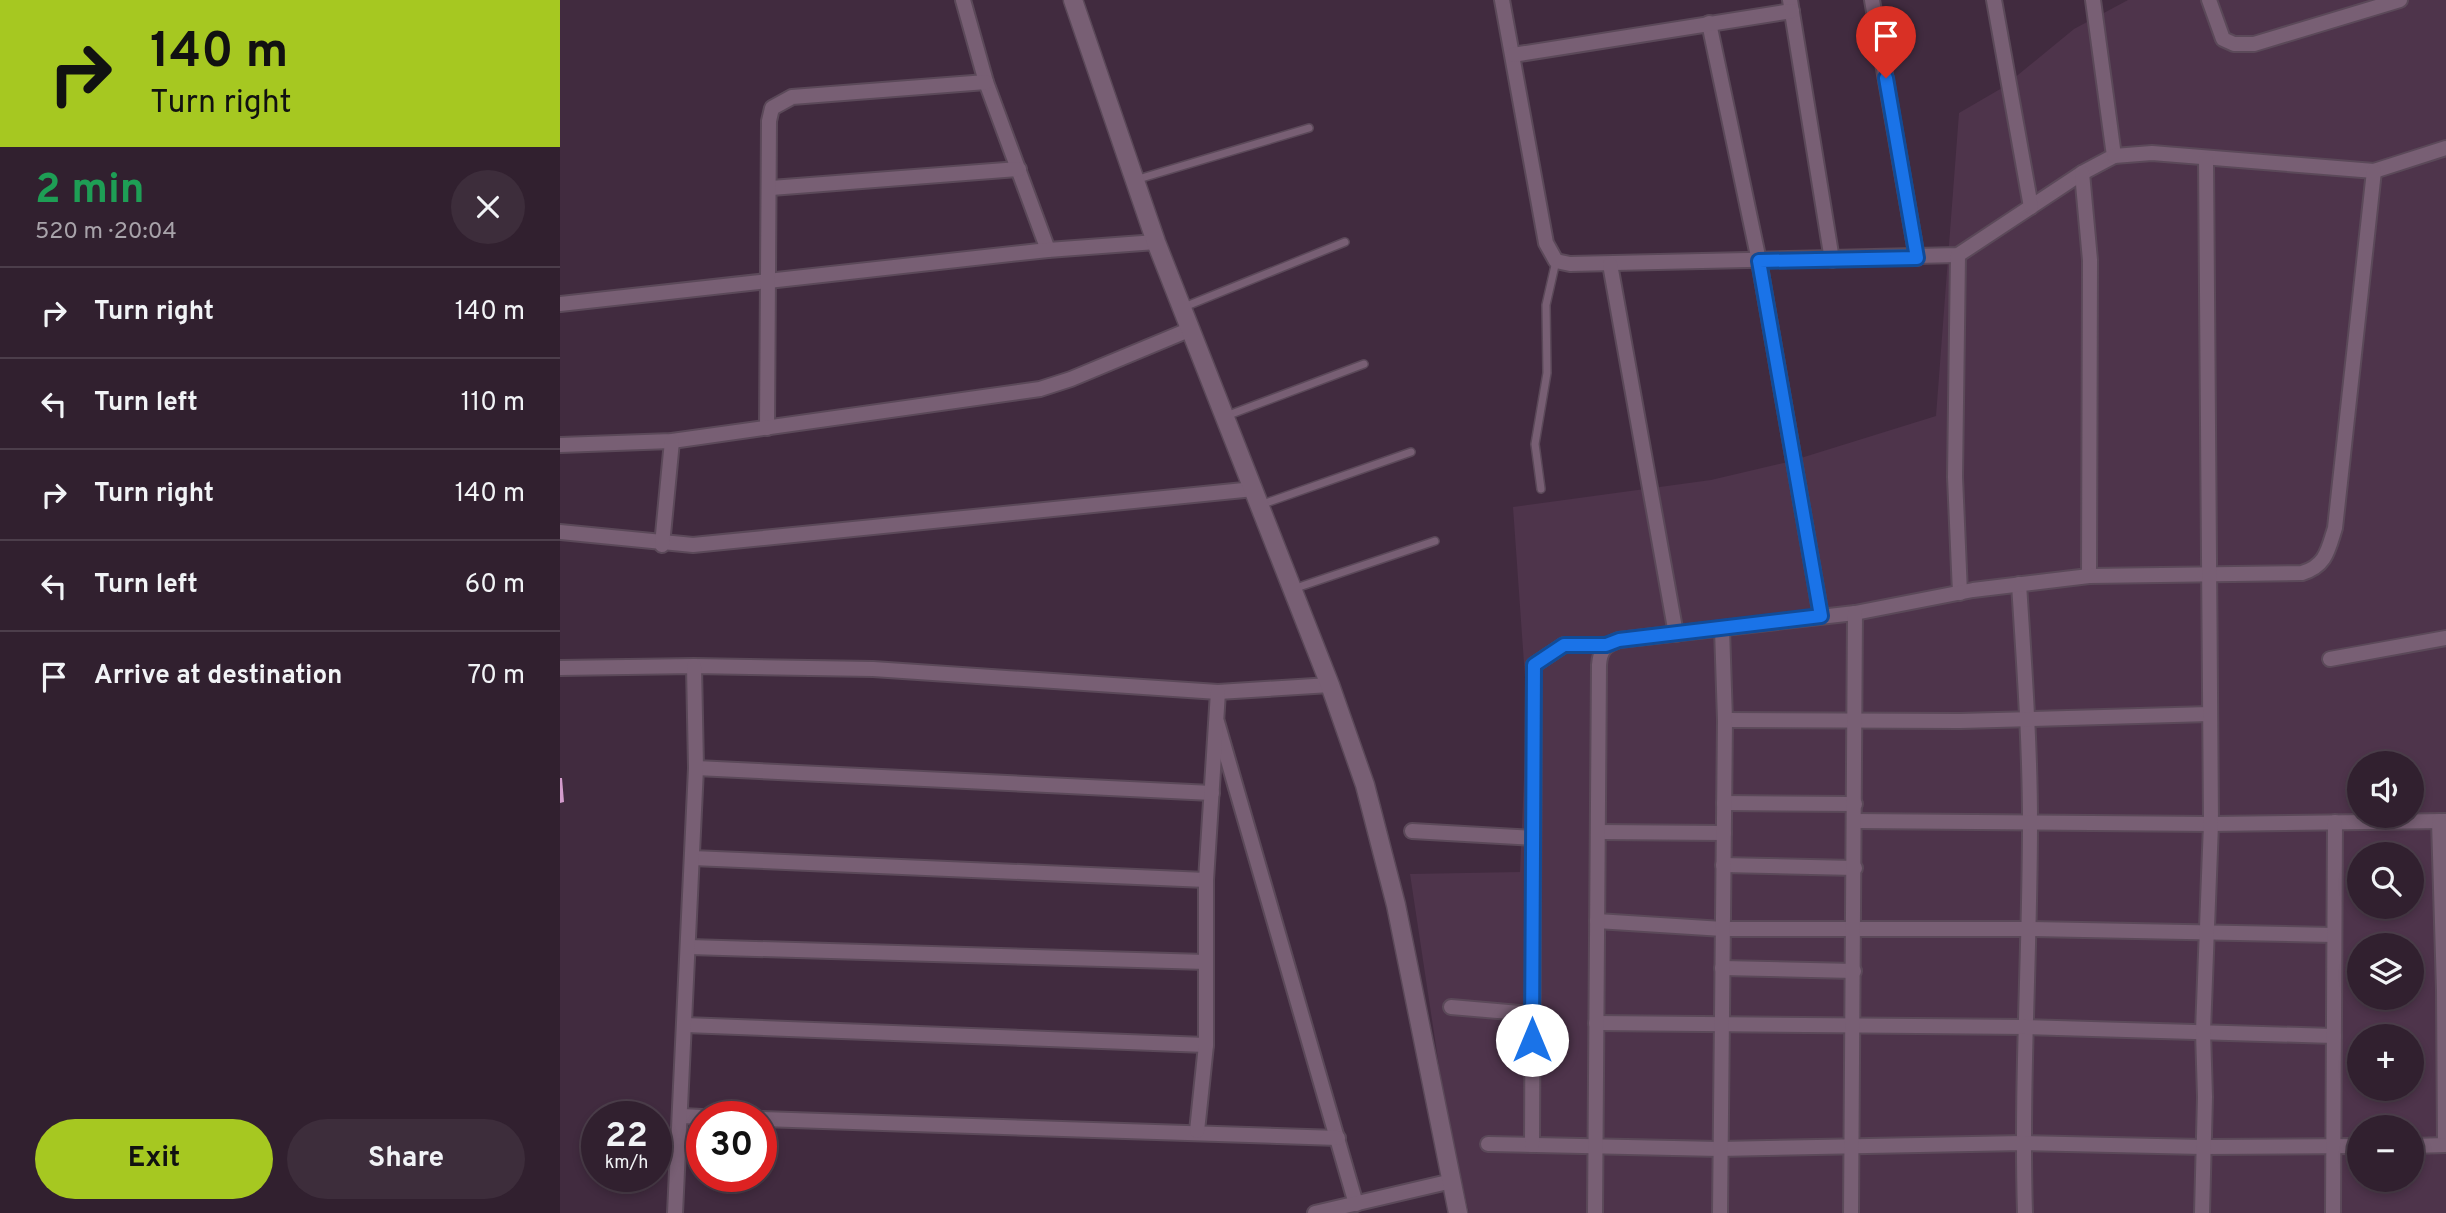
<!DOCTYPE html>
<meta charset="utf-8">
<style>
body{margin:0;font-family:Overpass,sans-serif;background:#3d2d3b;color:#f1f3f6;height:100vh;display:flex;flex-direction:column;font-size:26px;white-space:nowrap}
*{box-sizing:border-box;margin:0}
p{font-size:23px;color:#a8a3aa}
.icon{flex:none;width:38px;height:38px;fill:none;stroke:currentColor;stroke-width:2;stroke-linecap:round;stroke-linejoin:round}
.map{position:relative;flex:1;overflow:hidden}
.panel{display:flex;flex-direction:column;background:#31202f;width:560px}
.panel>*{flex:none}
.guide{background:#a6c821;color:#111;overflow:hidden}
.fabs{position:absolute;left:1787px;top:751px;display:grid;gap:14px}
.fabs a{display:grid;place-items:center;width:77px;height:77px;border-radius:50%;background:#31202f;box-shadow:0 4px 10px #0003,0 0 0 2px #4c3e4b;font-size:35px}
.speed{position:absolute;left:21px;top:1101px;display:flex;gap:14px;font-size:35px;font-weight:700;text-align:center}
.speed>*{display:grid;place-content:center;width:91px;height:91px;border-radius:50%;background:#31202f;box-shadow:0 4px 10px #0003,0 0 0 2px #4c3e4b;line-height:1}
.speed small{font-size:18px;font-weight:400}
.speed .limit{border:10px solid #d22;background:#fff;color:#111}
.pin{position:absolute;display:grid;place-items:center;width:60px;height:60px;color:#fff;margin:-72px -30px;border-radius:50% 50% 50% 0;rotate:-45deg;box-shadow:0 0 7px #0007}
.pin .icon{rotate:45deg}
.me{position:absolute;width:77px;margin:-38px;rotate:0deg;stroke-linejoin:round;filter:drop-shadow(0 0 5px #0008)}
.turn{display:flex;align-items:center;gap:24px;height:147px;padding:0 35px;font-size:32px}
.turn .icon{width:91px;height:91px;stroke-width:2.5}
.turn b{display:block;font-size:49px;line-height:60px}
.round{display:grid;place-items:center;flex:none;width:74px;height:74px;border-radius:37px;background:#3d2d3b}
.summary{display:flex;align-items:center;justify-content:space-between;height:119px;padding:0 35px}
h1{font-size:42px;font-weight:700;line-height:52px;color:#1e9e55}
.action{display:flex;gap:14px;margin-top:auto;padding:14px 35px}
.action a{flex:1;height:80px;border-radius:42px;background:#a6c821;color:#111;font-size:28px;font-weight:700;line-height:80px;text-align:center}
.action a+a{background:#3d2d3b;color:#f1f3f6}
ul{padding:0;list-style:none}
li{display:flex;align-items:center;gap:21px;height:91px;padding:0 35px;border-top:2px solid #4c3e4b}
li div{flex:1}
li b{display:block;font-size:26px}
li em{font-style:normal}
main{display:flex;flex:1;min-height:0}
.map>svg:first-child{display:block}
.built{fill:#4e344b;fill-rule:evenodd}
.building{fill:#d39bcc}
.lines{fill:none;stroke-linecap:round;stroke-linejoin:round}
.service-casing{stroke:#5b4959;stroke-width:10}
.minor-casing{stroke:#5b4959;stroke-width:18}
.tertiary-casing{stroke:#5b4959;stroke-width:21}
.service{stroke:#785f74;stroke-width:7}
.minor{stroke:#785f74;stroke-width:14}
.tertiary{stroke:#785f74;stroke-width:18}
.route-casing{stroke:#114b97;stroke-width:18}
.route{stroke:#1a73e8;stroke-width:12}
</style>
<main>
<section class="panel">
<div class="guide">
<div class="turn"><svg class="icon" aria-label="right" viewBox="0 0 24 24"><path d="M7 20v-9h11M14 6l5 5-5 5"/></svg><div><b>140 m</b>Turn right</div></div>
</div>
<div class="summary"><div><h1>2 min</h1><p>520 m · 20:04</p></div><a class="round"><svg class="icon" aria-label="close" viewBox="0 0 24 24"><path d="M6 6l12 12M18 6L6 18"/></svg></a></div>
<ul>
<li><svg class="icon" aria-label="right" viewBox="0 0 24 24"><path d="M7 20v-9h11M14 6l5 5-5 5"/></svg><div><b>Turn right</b></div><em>140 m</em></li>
<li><svg class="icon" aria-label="left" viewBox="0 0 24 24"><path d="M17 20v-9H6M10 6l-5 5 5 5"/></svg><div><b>Turn left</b></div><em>110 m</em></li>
<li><svg class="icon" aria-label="right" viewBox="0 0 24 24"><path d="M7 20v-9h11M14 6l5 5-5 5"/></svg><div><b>Turn right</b></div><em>140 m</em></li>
<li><svg class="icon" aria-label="left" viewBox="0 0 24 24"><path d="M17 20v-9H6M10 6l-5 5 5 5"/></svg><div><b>Turn left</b></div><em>60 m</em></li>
<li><svg class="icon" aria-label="arrive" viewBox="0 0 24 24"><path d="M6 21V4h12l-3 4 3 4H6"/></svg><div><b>Arrive at destination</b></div><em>70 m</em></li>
</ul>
<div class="action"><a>Exit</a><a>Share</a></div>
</section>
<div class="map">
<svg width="1886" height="1213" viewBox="0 0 1886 1213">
<rect width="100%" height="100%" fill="#412b3f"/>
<!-- built -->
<path class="built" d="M 1568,0 L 1886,0 L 1886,1213 L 909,1213 L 887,1119 L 850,874 L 960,872 L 967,706 L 953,507 L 1151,480 L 1228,462 L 1376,416 L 1399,113 L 1442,88 L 1514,29 ZM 1799,763 L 1852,763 L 1852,816 L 1799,816 ZM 1799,854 L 1852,854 L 1852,906 L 1799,906 ZM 1799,945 L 1852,945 L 1852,998 L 1799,998 ZM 1799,1036 L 1852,1036 L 1852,1088 L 1799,1088 ZM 1799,1127 L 1852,1127 L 1852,1180 L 1799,1180 Z"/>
<!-- building -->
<path class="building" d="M 0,778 L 2,778 L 4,802 L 0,803 Z"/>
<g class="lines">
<defs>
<g id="service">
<path d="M 575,180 L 749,128"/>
<path d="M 624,307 L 785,242"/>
<path d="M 666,416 L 804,364"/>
<path d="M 981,489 L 975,444 L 987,373 L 986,305 L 996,261"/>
<path d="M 700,505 L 851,452"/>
<path d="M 733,589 L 875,541"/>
</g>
<g id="minor">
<path d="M 403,0 L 426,82 L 488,250"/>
<path d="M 942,0 L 986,243 L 996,261 L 1010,264 L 1398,255 L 1522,173 L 1554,156 L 1533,0"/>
<path d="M 1230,0 L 1272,260"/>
<path d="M 1312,0 L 1357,258"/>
<path d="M 1434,0 L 1471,207"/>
<path d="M 1649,0 L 1663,39 L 1674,44 L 1694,44 L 1840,0"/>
<path d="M 1149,23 L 1199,261 L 1261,616"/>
<path d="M 953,55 L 1232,11"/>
<path d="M 1554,156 L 1592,153 L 1814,171 L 1886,148"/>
<path d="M 1522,173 L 1530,260 L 1529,576"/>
<path d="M 211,188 L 459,169"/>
<path d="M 1398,255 L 1395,477 L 1400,593"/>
<path d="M 1050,264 L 1116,634"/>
<path d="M 0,304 L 488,250 L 596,242"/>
<path d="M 207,428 L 209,121 L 212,108 L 232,97 L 426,82"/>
<path d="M 0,445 L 112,441 L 480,389 L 511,379 L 631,329"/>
<path d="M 0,532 L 133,545 L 694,489"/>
<path d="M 102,545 L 112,441"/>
<path d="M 1459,584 C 1464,663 1470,743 1470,823 C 1470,953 1461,1083 1465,1213"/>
<path d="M 1770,659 L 1886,638"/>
<path d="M 0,668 L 134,666 L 313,669 L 658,692 L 770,685"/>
<path d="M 1165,720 L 1400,721 L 1650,714"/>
<path d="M 657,722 L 796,1204"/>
<path d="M 136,768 L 652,793"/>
<path d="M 1164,803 L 1295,804"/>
<path d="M 1295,821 L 1651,824 L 1886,821"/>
<path d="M 1879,821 L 1884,990 L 1885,1145"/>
<path d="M 852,831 L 973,838"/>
<path d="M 1038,832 L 1164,833"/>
<path d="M 132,858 L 646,880"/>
<path d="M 1163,865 L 1295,868"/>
<path d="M 1037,921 L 1163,929 L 1469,929 L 1774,935"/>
<path d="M 129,947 L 646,962"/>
<path d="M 1162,968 L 1294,971"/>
<path d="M 891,1007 L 972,1014"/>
<path d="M 1036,1023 L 1466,1027 L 1774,1036"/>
<path d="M 125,1025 L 646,1045"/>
<path d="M 122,1116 L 142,1117"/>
<path d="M 201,1119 L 778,1138"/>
<path d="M 637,1131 L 646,1045 L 646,880 L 658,692"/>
<path d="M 928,1144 L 1159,1149 L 1463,1143 L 1643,1147 L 1799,1146"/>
<path d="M 972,1145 L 974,665 L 1004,645 L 1046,645"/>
<path d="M 1852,1146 L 1886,1145"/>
<path d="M 115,1213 L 136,768 L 134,666"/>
<path d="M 755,1213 L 892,1181"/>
<path d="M 1035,1213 L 1039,665 C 1040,650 1045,645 1059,640 L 1295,613 L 1413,590 L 1529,576 L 1742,573 C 1766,566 1768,550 1775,528 L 1814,171"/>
<path d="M 1160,1213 L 1165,720 L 1162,629"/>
<path d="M 1291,1213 L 1295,613"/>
<path d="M 1642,1213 L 1645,1097 L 1643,1031 L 1651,824 L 1646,159"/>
<path d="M 1773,1213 L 1775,822"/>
</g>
<path id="tertiary" d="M 513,0 L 596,242 L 770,685 L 805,785 L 836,905 L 898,1213"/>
</defs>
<!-- service casing -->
<use href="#service" class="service-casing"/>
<!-- minor casing -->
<use href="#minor" class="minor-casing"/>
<!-- tertiary casing -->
<use href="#tertiary" class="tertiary-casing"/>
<!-- service -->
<use href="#service" class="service"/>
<!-- minor -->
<use href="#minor" class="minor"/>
<!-- tertiary -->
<use href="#tertiary" class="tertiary"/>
</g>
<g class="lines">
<defs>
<path id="route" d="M 972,1040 L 974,665 L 1004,645 L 1046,645 L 1059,640 L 1261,616 L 1199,261 L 1357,258 L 1326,78"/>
</defs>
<!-- route casing -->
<use href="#route" class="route-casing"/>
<!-- route -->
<use href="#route" class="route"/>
</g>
</svg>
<div class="fabs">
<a><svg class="icon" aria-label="sound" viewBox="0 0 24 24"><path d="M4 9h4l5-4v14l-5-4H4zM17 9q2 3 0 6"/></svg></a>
<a><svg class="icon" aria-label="search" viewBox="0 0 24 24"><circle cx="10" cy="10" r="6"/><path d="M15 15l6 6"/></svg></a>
<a><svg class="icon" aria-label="layers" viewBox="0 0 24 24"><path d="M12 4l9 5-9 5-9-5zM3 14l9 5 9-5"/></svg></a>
<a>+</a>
<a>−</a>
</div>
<div class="speed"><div>22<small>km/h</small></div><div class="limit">30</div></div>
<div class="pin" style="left:1326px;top:78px;background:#d93025"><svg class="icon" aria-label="arrive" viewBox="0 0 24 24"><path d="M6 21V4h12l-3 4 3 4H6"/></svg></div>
<svg class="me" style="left:972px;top:1040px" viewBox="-20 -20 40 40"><circle r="19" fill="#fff"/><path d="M0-13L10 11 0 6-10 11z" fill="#1a73e8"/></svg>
</div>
</main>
